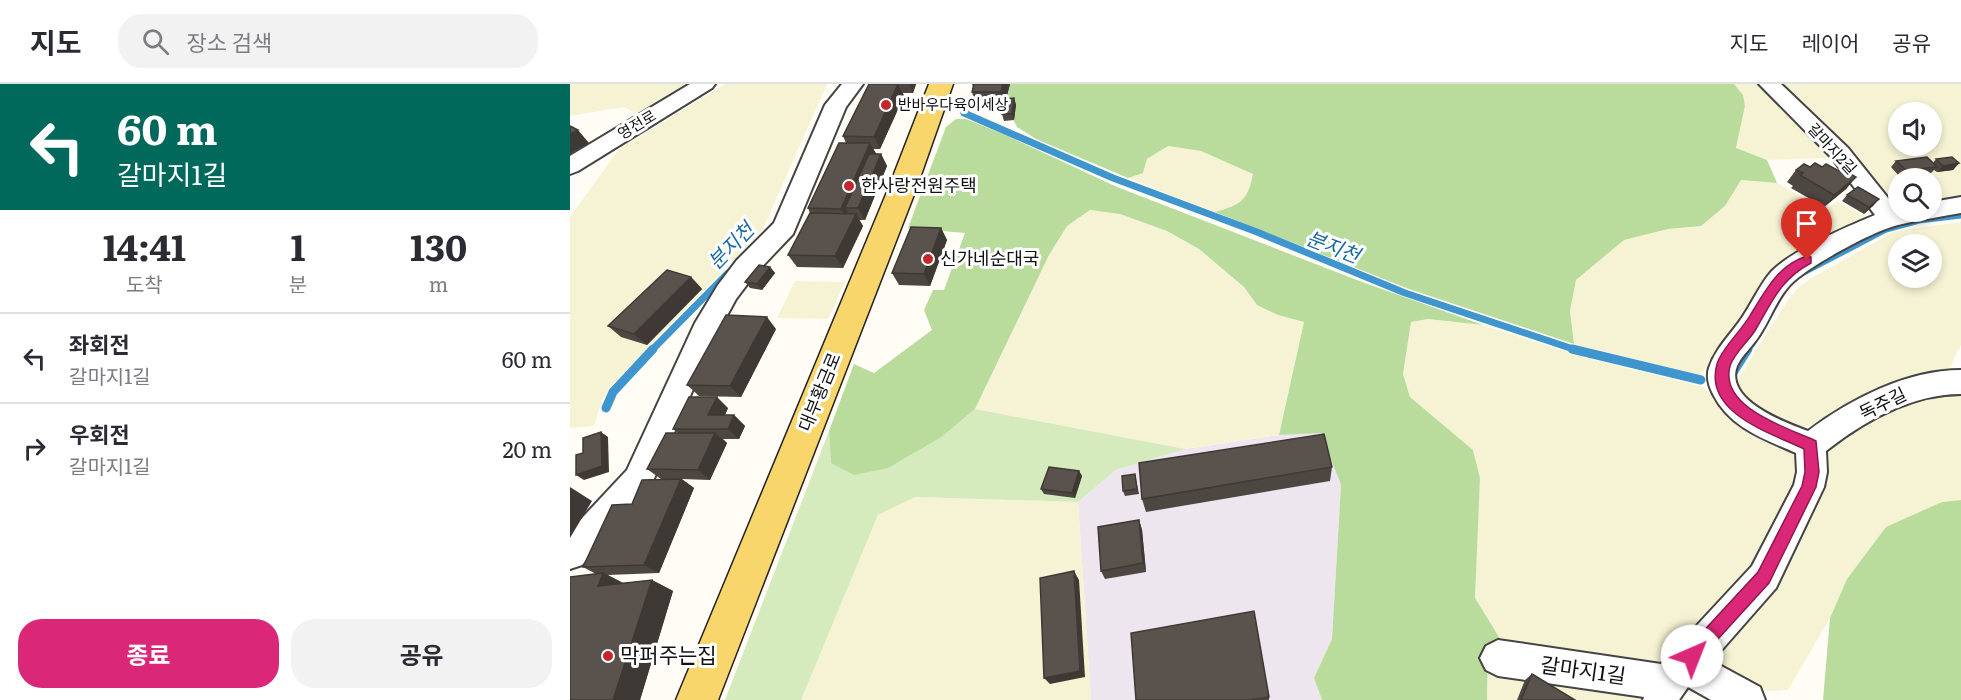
<!DOCTYPE html>
<html lang="ko">
<meta charset="utf-8">
<style>
body{margin:0;font-family:Literata,"Noto Sans KR",serif;background:#f2f2f3;color:#2b2b33;height:100vh;display:flex;flex-direction:column;font-size:22px;white-space:nowrap}
*{box-sizing:border-box;margin:0}
p{font-size:20px;color:#7c7c81}
.icon{flex:none;width:33px;height:33px;fill:none;stroke:currentColor;stroke-width:2;stroke-linecap:round;stroke-linejoin:round}
.map{position:relative;flex:1;overflow:hidden}
.details{display:flex;flex-direction:column;background:#fff;width:570px}
.details>*{flex:none}
.guide{background:#00695c;color:#fff;overflow:hidden}
.fabs{position:absolute;left:1318px;top:18px;display:grid;gap:12px}
.fabs a{display:grid;place-items:center;width:54px;height:54px;border-radius:50%;background:#fff;box-shadow:0 3px 9px #0003;font-size:30px}
.pin{position:absolute;display:grid;place-items:center;width:51px;height:51px;color:#fff;margin:-62px -26px;border-radius:50% 50% 50% 0;rotate:-45deg;box-shadow:0 0 6px #0007}
.pin .icon{rotate:45deg}
.me{position:absolute;width:66px;margin:-33px;rotate:44deg;stroke-linejoin:round;filter:drop-shadow(0 0 4px #0008)}
.turn{display:flex;align-items:center;gap:21px;height:126px;padding:0 18px;font-size:27px}
.turn .icon{width:78px;height:78px;stroke-width:2.5}
.turn b{display:block;font-size:42px;line-height:51px}
.eta{display:flex;justify-content:space-evenly;align-items:center;height:102px;text-align:center}
.eta b{font-size:36px;font-weight:700;line-height:42px}
.button{display:flex;gap:12px;margin-top:auto;padding:12px 18px}
.button a{flex:1;height:69px;border-radius:24px;background:#db2777;color:#fff;font-size:24px;font-weight:700;line-height:69px;text-align:center}
.button a+a{background:#f2f2f3;color:#2b2b33}
ul{padding:0;list-style:none}
li{display:flex;align-items:center;gap:18px;height:90px;padding:0 18px;border-top:2px solid #e1e1e2}
li div{flex:1}
li b{display:block;font-size:22px}
li em{font-style:normal}
header{display:flex;align-items:center;gap:36px;box-sizing:border-box;height:84px;padding:0 30px;background:#fff;border-bottom:2px solid #e1e1e2}
header strong{font-size:28px}
nav{display:flex;gap:33px;margin-inline-start:auto;font-size:21px}
.search{width:420px;height:54px;background:#f2f2f3;display:flex;align-items:center;gap:15px;box-sizing:border-box;padding:0 21px;border-radius:24px;color:#7c7c81;font-size:22px}
main{display:flex;flex:1;min-height:0}
.map>svg:first-child{display:block}
.industrial{fill:#eee6ef}
.farmland{fill:#f6f3d4;fill-rule:evenodd}
.green{fill:#d5ebbd}
.forest{fill:#b9dc9c}
.lines{fill:none;stroke-linecap:round;stroke-linejoin:round}
.stream-far1{stroke:#3f96cf;stroke-width:7}
.stream{stroke:#3f96cf;stroke-width:9}
.minor-casing{stroke:#444;stroke-width:4}
.major-casing{stroke:#222;stroke-width:3}
.minor{fill:#fff;fill-rule:evenodd}
.major{fill:#f9d66b;fill-rule:evenodd}
.wall{fill:#4d4742}
.shaded-wall{fill:#3f3936}
.building{fill:#5a524d;stroke:#3f3936;stroke-width:1.5}
.route{fill:#db2777;stroke:#8e194d;stroke-width:1.5}
.poi-dot{fill:#c4262e;stroke:#fff;stroke-width:2}
.labels{text-anchor:middle;stroke-width:6;stroke-linejoin:round;paint-order:stroke}
.far-poi-label{font-size:15px;fill:#111;stroke:#fff;text-anchor:start}
.far-street-label{font-size:15px;fill:#111;stroke:#fff}
.poi-label{font-size:18px;fill:#111;stroke:#fff;text-anchor:start}
.street-label{font-size:18px;fill:#111;stroke:#fff}
.water-label{font-size:20px;font-style:italic;fill:#1768a6;stroke:#fff}
.near-poi-label{font-size:21px;fill:#111;stroke:#fff;text-anchor:start}
.near-street-label{font-size:21px;fill:#111;stroke:#fff}
</style>
<header>
<strong>지도</strong>
<div class="search"><svg class="icon" aria-label="search" viewBox="0 0 24 24"><circle cx="10" cy="10" r="6"/><path d="M15 15l6 6"/></svg>장소 검색</div>
<nav><a>지도</a><a>레이어</a><a>공유</a></nav>
</header>
<main>
<section class="details">
<div class="guide">
<div class="turn"><svg class="icon" aria-label="left" viewBox="0 0 24 24"><path d="M17 20v-9H6M10 6l-5 5 5 5"/></svg><div><b>60 m</b>갈마지1길</div></div>
</div>
<div class="eta">
<div><b>14:41</b><p>도착</p></div>
<div><b>1</b><p>분</p></div>
<div><b>130</b><p>m</p></div>
</div>
<ul>
<li><svg class="icon" aria-label="left" viewBox="0 0 24 24"><path d="M17 20v-9H6M10 6l-5 5 5 5"/></svg><div><b>좌회전</b><p>갈마지1길</p></div><em>60 m</em></li>
<li><svg class="icon" aria-label="right" viewBox="0 0 24 24"><path d="M7 20v-9h11M14 6l5 5-5 5"/></svg><div><b>우회전</b><p>갈마지1길</p></div><em>20 m</em></li>
</ul>
<div class="button"><a>종료</a><a>공유</a></div>
</section>
<div class="map">
<svg width="1391" height="616" viewBox="0 0 1391 616">
<rect width="100%" height="100%" fill="#fffdf5"/>
<!-- industrial -->
<path class="industrial" d="M 751,348 L 771,401 L 762,555 L 744,594 L 752,616 L 521,616 L 508,418 L 546,386 L 615,365 L 709,351 Z"/>
<!-- farmland -->
<g class="farmland">
<path d="M 0,0 L 122,0 L 70,32 L 54,23 L 0,32 Z"/>
<path d="M 155,0 L 257,0 L 192,147 L 44,299 L 32,316 L 24,342 L 0,344 L 0,133 L 49,65 Z"/>
<path d="M 1164,0 L 1195,0 L 1262,70 L 1256,74 L 1197,76 L 1166,64 L 1175,22 L 1173,11 Z"/>
<path d="M 1205,0 L 1391,0 L 1391,115 L 1362,120 L 1362,94 L 1329,94 L 1329,124 L 1325,124 ZM 1329,28 L 1362,28 L 1362,62 L 1329,62 Z"/>
<path d="M 598,62 L 631,67 L 683,90 L 680,107 L 667,122 L 645,128 L 558,94 L 573,89 L 577,75 Z"/>
<path d="M 1171,96 L 1207,99 L 1255,127 L 1267,117 L 1301,136 L 1198,198 L 1130,291 L 1004,260 L 1000,227 L 1006,196 L 1054,156 L 1098,145 L 1131,142 L 1155,122 Z"/>
<path d="M 519,126 L 550,130 L 597,147 L 629,165 L 674,203 L 687,221 L 708,231 L 734,238 L 709,351 L 615,365 L 405,325 L 479,171 L 497,141 Z"/>
<path d="M 1391,138 L 1391,261 L 1377,289 L 1342,293 L 1252,338 L 1231,344 L 1212,338 L 1175,318 L 1165,300 L 1216,219 L 1228,204 L 1240,195 L 1325,147 ZM 1329,160 L 1362,160 L 1362,194 L 1329,194 Z"/>
<path d="M 225,197 L 275,198 L 258,235 L 207,234 Z"/>
<path d="M 858,235 L 913,241 L 1016,274 L 1133,303 L 1169,336 L 1223,367 L 1231,379 L 1233,392 L 1182,493 L 1088,589 L 937,566 L 905,514 L 910,394 L 903,366 L 840,313 L 833,290 L 841,238 Z"/>
<path d="M 1391,305 L 1391,416 L 1371,418 L 1277,495 L 1260,534 L 1218,606 L 1199,607 L 1174,598 L 1149,582 L 1147,570 L 1255,373 L 1258,362 L 1270,352 L 1356,308 Z"/>
<path d="M 345,413 L 508,418 L 521,616 L 231,616 L 308,431 Z"/>
<path d="M 918,583 L 1069,605 L 1082,616 L 917,616 Z"/>
</g>
<!-- green -->
<path class="green" d="M 405,325 L 615,365 L 546,386 L 508,418 L 345,413 L 308,431 L 231,616 L 155,616 L 259,347 L 261,379 L 373,352 Z"/>
<!-- forest -->
<g class="forest">
<path d="M 440,0 L 1164,0 L 1173,11 L 1175,22 L 1166,64 L 1197,76 L 1207,99 L 1171,96 L 1155,122 L 1131,142 L 1098,145 L 1054,156 L 1006,196 L 1000,227 L 1004,260 L 839,205 L 645,128 C 670,121 678,117 683,90 L 631,67 L 598,62 L 577,75 L 573,89 L 558,94 L 466,55 L 447,43 L 435,20 Z"/>
<path d="M 386,35 L 396,35 L 433,50 L 547,103 L 792,198 L 913,241 L 858,235 L 841,238 L 833,290 L 840,313 L 903,366 L 910,394 L 905,514 L 937,566 L 918,564 L 917,616 L 752,616 L 744,594 L 762,555 L 771,401 L 751,349 L 709,351 L 734,238 L 708,231 L 687,221 L 674,203 L 629,165 L 597,147 L 550,130 L 520,126 L 497,142 L 479,171 L 405,325 L 373,352 L 318,384 L 284,391 L 261,379 L 259,347 L 284,280 L 304,289 L 362,246 L 354,226 L 363,206 L 374,206 L 395,149 L 338,144 L 376,43 Z"/>
<path d="M 1391,416 L 1391,616 L 1253,616 L 1260,534 L 1277,495 L 1316,443 L 1372,418 Z"/>
</g>
<g class="lines">
<!-- stream-far1 -->
<g class="stream-far1">
<path d="M 394,29 L 543,94 L 687,148 L 835,209 L 1006,266"/>
<path d="M 1228,191 L 1316,145 L 1349,136 L 1391,131"/>
<path d="M 82,266 L 158,189"/>
<path d="M 1177,266 L 1183,258"/>
</g>
<!-- stream -->
<g class="stream">
<path d="M 1002,265 L 1131,296"/>
<path d="M 1162,290 L 1178,265"/>
<path d="M 36,324 L 43,308 L 83,265"/>
</g>
<defs>
<g id="minor">
<path d="M 120,0 L 145,0 L 142,4 L 8,87 L 0,90 L 0,72 Z"/>
<path d="M 272,0 L 293,0 L 276,23 L 223,150 L 185,190 L 166,215 L 148,248 L 79,406 L 12,481 L 0,485 L 0,447 L 57,386 L 125,239 L 148,201 L 167,176 L 204,139 L 255,21 Z"/>
<path d="M 1189,0 L 1211,0 L 1278,64 L 1326,124 L 1329,124 L 1329,128 L 1362,128 L 1362,118 L 1391,113 L 1391,129 C 1370,133 1348,136 1328,141 C 1303,147 1237,183 1220,201 C 1206,216 1200,236 1189,252 C 1183,262 1172,271 1167,282 C 1154,316 1214,338 1238,347 C 1280,315 1337,286 1391,286 L 1391,310 C 1342,310 1294,337 1256,367 L 1257,388 L 1254,403 L 1206,504 L 1142,577 L 1190,603 L 1195,616 L 1141,616 L 1118,603 L 1109,616 L 1073,616 L 1074,613 L 928,592 L 916,586 L 910,574 L 916,562 L 928,556 L 1091,580 L 1182,482 L 1224,401 L 1227,388 L 1226,369 C 1194,355 1160,344 1143,310 C 1139,302 1136,293 1139,284 C 1145,266 1158,253 1169,238 C 1181,222 1188,203 1201,188 C 1222,166 1276,143 1305,131 L 1262,74 Z"/>
</g>
<path id="major" d="M 359,0 L 383,0 L 345,108 L 148,616 L 106,616 L 317,108 Z"/>
</defs>
<!-- minor casing -->
<use href="#minor" class="minor-casing"/>
<!-- major casing -->
<use href="#major" class="major-casing"/>
<!-- minor -->
<use href="#minor" class="minor"/>
<!-- major -->
<use href="#major" class="major"/>
</g>
<!-- wall -->
<g class="wall">
<path d="M 299,0 L 346,0 L 343,9 L 333,9 L 334,12 L 310,65 L 303,65 L 306,70 L 311,70 L 317,82 L 295,136 L 289,136 L 293,142 L 273,184 L 227,183 L 218,171 L 240,129 L 238,124 L 276,59 L 273,52 Z"/>
<path d="M 402,0 L 440,0 L 436,15 L 444,14 L 446,21 L 444,36 L 434,37 L 432,30 L 433,20 L 406,21 L 402,8 L 403,3 Z"/>
<path d="M 1366,75 L 1389,79 L 1383,86 L 1367,88 L 1364,86 L 1361,89 L 1330,93 L 1321,83 L 1326,77 L 1363,79 Z"/>
<path d="M 1240,83 L 1252,83 L 1286,93 L 1276,105 L 1254,123 L 1221,104 L 1223,102 L 1217,98 L 1226,86 Z"/>
<path d="M 1277,111 L 1304,121 L 1294,130 L 1272,117 Z"/>
<path d="M 371,144 L 377,156 L 360,202 L 329,201 L 322,189 Z"/>
<path d="M 200,183 L 205,189 L 192,206 L 180,204 L 175,198 Z"/>
<path d="M 121,193 L 132,205 L 77,261 L 51,253 L 38,242 Z"/>
<path d="M 206,245 L 171,313 L 129,312 L 117,301 Z"/>
<path d="M 158,324 L 155,331 L 164,331 L 175,342 L 169,355 L 153,355 L 157,359 L 140,396 L 112,395 L 124,404 L 89,489 L 38,491 L 53,499 L 82,496 L 103,507 L 70,616 L 0,616 L 26,490 L 13,483 L 62,420 L 100,395 L 91,395 L 77,385 L 108,349 L 103,345 Z"/>
<path d="M 762,383 L 760,397 L 576,428 L 572,415 Z"/>
<path d="M 509,387 L 512,392 L 505,414 L 474,410 L 471,405 Z"/>
<path d="M 565,390 L 569,410 L 555,412 L 553,407 Z"/>
<path d="M 569,436 L 572,446 L 576,488 L 535,495 L 531,487 Z"/>
<path d="M 962,590 L 1005,616 L 947,616 L 955,596 Z"/>
<path d="M 699,613 L 699,616 L 566,616 Z"/>
</g>
<!-- shaded-wall -->
<g class="shaded-wall">
<path d="M 328,0 L 334,12 L 310,65 L 304,53 Z"/>
<path d="M 339,0 L 346,0 L 343,9 Z"/>
<path d="M 433,0 L 440,0 L 435,20 L 431,8 Z"/>
<path d="M 444,14 L 446,21 L 444,36 L 442,30 Z"/>
<path d="M 8,46 L 19,59 L 0,70 L 0,50 Z"/>
<path d="M 300,59 L 307,71 L 275,124 L 280,132 L 278,137 L 271,125 Z"/>
<path d="M 311,70 L 317,82 L 295,136 L 288,124 Z"/>
<path d="M 1389,79 L 1383,86 L 1367,88 L 1373,82 Z"/>
<path d="M 1286,93 L 1276,105 L 1254,123 L 1264,111 Z"/>
<path d="M 1309,115 L 1304,121 L 1294,130 L 1299,123 Z"/>
<path d="M 286,130 L 293,142 L 273,184 L 265,172 Z"/>
<path d="M 371,144 L 377,156 L 360,202 L 354,190 Z"/>
<path d="M 200,183 L 205,189 L 192,206 L 187,200 Z"/>
<path d="M 121,193 L 132,205 L 77,261 L 64,250 Z"/>
<path d="M 197,233 L 206,245 L 171,313 L 160,302 Z"/>
<path d="M 147,313 L 158,324 L 150,342 L 138,331 Z"/>
<path d="M 164,331 L 175,342 L 169,355 L 158,345 Z"/>
<path d="M 31,348 L 38,353 L 39,388 L 14,396 L 6,391 Z"/>
<path d="M 145,349 L 157,359 L 140,396 L 128,386 Z"/>
<path d="M 509,387 L 512,392 L 505,414 L 502,409 Z"/>
<path d="M 111,395 L 124,404 L 89,489 L 74,481 Z"/>
<path d="M 0,403 L 22,417 L 0,454 Z"/>
<path d="M 569,436 L 572,446 L 576,488 L 573,479 Z"/>
<path d="M 504,487 L 509,496 L 515,593 L 480,600 L 474,594 Z"/>
<path d="M 33,489 L 55,500 L 28,502 Z"/>
<path d="M 82,496 L 103,507 L 70,616 L 43,616 Z"/>
</g>
<!-- building -->
<g class="building">
<path d="M 299,0 L 328,0 L 304,53 L 273,52 Z"/>
<path d="M 404,0 L 433,0 L 431,8 L 402,8 Z"/>
<path d="M 444,14 L 442,30 L 432,30 L 434,15 Z"/>
<path d="M 0,42 L 8,46 L 0,50 Z"/>
<path d="M 269,59 L 300,59 L 271,125 L 238,124 Z"/>
<path d="M 299,70 L 311,70 L 288,124 L 275,124 Z"/>
<path d="M 1357,73 L 1367,83 L 1336,86 L 1326,77 Z"/>
<path d="M 1382,73 L 1389,79 L 1373,82 L 1366,75 Z"/>
<path d="M 1245,79 L 1252,83 L 1256,80 L 1269,87 L 1272,85 L 1286,93 L 1264,111 L 1230,91 L 1233,89 L 1226,86 L 1234,80 L 1240,83 Z"/>
<path d="M 1288,103 L 1309,115 L 1299,123 L 1277,111 Z"/>
<path d="M 240,129 L 286,130 L 265,172 L 218,171 Z"/>
<path d="M 341,143 L 371,144 L 354,190 L 322,189 Z"/>
<path d="M 189,181 L 200,183 L 187,200 L 175,198 Z"/>
<path d="M 97,186 L 121,193 L 64,250 L 38,242 Z"/>
<path d="M 156,231 L 197,233 L 160,302 L 117,301 Z"/>
<path d="M 119,313 L 147,313 L 138,331 L 164,331 L 158,345 L 103,345 Z"/>
<path d="M 31,348 L 32,382 L 6,391 L 6,371 L 13,369 L 13,354 Z"/>
<path d="M 96,349 L 145,349 L 128,386 L 77,385 Z"/>
<path d="M 754,350 L 762,383 L 572,415 L 569,379 Z"/>
<path d="M 479,383 L 509,387 L 502,409 L 471,405 Z"/>
<path d="M 565,390 L 567,405 L 553,407 L 552,392 Z"/>
<path d="M 111,395 L 74,481 L 13,483 L 42,421 L 62,420 L 72,396 Z"/>
<path d="M 569,436 L 573,479 L 531,487 L 528,443 Z"/>
<path d="M 504,487 L 510,587 L 474,594 L 470,494 Z"/>
<path d="M 33,489 L 28,502 L 82,496 L 43,616 L 0,616 L 0,493 Z"/>
<path d="M 684,527 L 699,613 L 681,616 L 566,616 L 561,549 Z"/>
<path d="M 962,590 L 1005,616 L 951,616 Z"/>
</g>
<!-- route -->
<path class="route" d="M 1237,172 L 1241,173 L 1241,179 C 1211,195 1203,216 1186,245 C 1179,257 1164,269 1160,282 C 1149,324 1218,344 1246,357 L 1249,388 L 1246,403 L 1199,499 L 1128,577 L 1122,580 L 1116,577 L 1113,572 L 1116,566 L 1188,488 L 1232,402 L 1235,388 L 1234,365 C 1201,349 1133,329 1147,280 C 1151,265 1173,245 1181,230 C 1196,206 1208,181 1237,172 Z"/>
<!-- markers -->
<g class="poi-dot">
<circle cx="316" cy="21" r="6"/>
<circle cx="279" cy="102" r="6"/>
<circle cx="358" cy="175" r="6"/>
<circle cx="38" cy="572" r="6"/>
</g>
<g class="labels">
<!-- far-poi labels -->
<g class="far-poi-label">
<text x="328" y="26">반바우다육이세상</text>
</g>
<!-- far-street labels -->
<g class="far-street-label">
<text transform="translate(67 41) rotate(-31)" y="5">영전로</text>
<text transform="translate(1262 65) rotate(47)" y="5">갈마지2길</text>
</g>
<!-- poi labels -->
<g class="poi-label">
<text x="291" y="108">한사랑전원주택</text>
<text x="370" y="181">신가네순대국</text>
</g>
<!-- street labels -->
<g class="street-label">
<text transform="translate(250 308) rotate(-68)" y="6">대부황금로</text>
<text transform="translate(1313 320) rotate(-26)" y="6">독주길</text>
</g>
<!-- water labels -->
<g class="water-label">
<text transform="translate(161 162) rotate(-46)" y="7">분지천</text>
<text transform="translate(763 163) rotate(21)" y="7">분지천</text>
</g>
<!-- near-poi labels -->
<g class="near-poi-label">
<text x="50" y="579">막퍼주는집</text>
</g>
<!-- near-street labels -->
<g class="near-street-label">
<text transform="translate(1013 587) rotate(8)" y="7">갈마지1길</text>
</g>
</g>
</svg>
<div class="fabs">
<a><svg class="icon" aria-label="sound" viewBox="0 0 24 24"><path d="M4 9h4l5-4v14l-5-4H4zM17 9q2 3 0 6"/></svg></a>
<a><svg class="icon" aria-label="search" viewBox="0 0 24 24"><circle cx="10" cy="10" r="6"/><path d="M15 15l6 6"/></svg></a>
<a><svg class="icon" aria-label="layers" viewBox="0 0 24 24"><path d="M12 4l9 5-9 5-9-5zM3 14l9 5 9-5"/></svg></a>
</div>
<div class="pin" style="left:1237px;top:176px;background:#d93025"><svg class="icon" aria-label="arrive" viewBox="0 0 24 24"><path d="M6 21V4h12l-3 4 3 4H6"/></svg></div>
<svg class="me" style="left:1122px;top:572px" viewBox="-20 -20 40 40"><circle r="19" fill="#fff"/><path d="M0-13L10 11 0 6-10 11z" fill="#db2777"/></svg>
</div>
</main>
